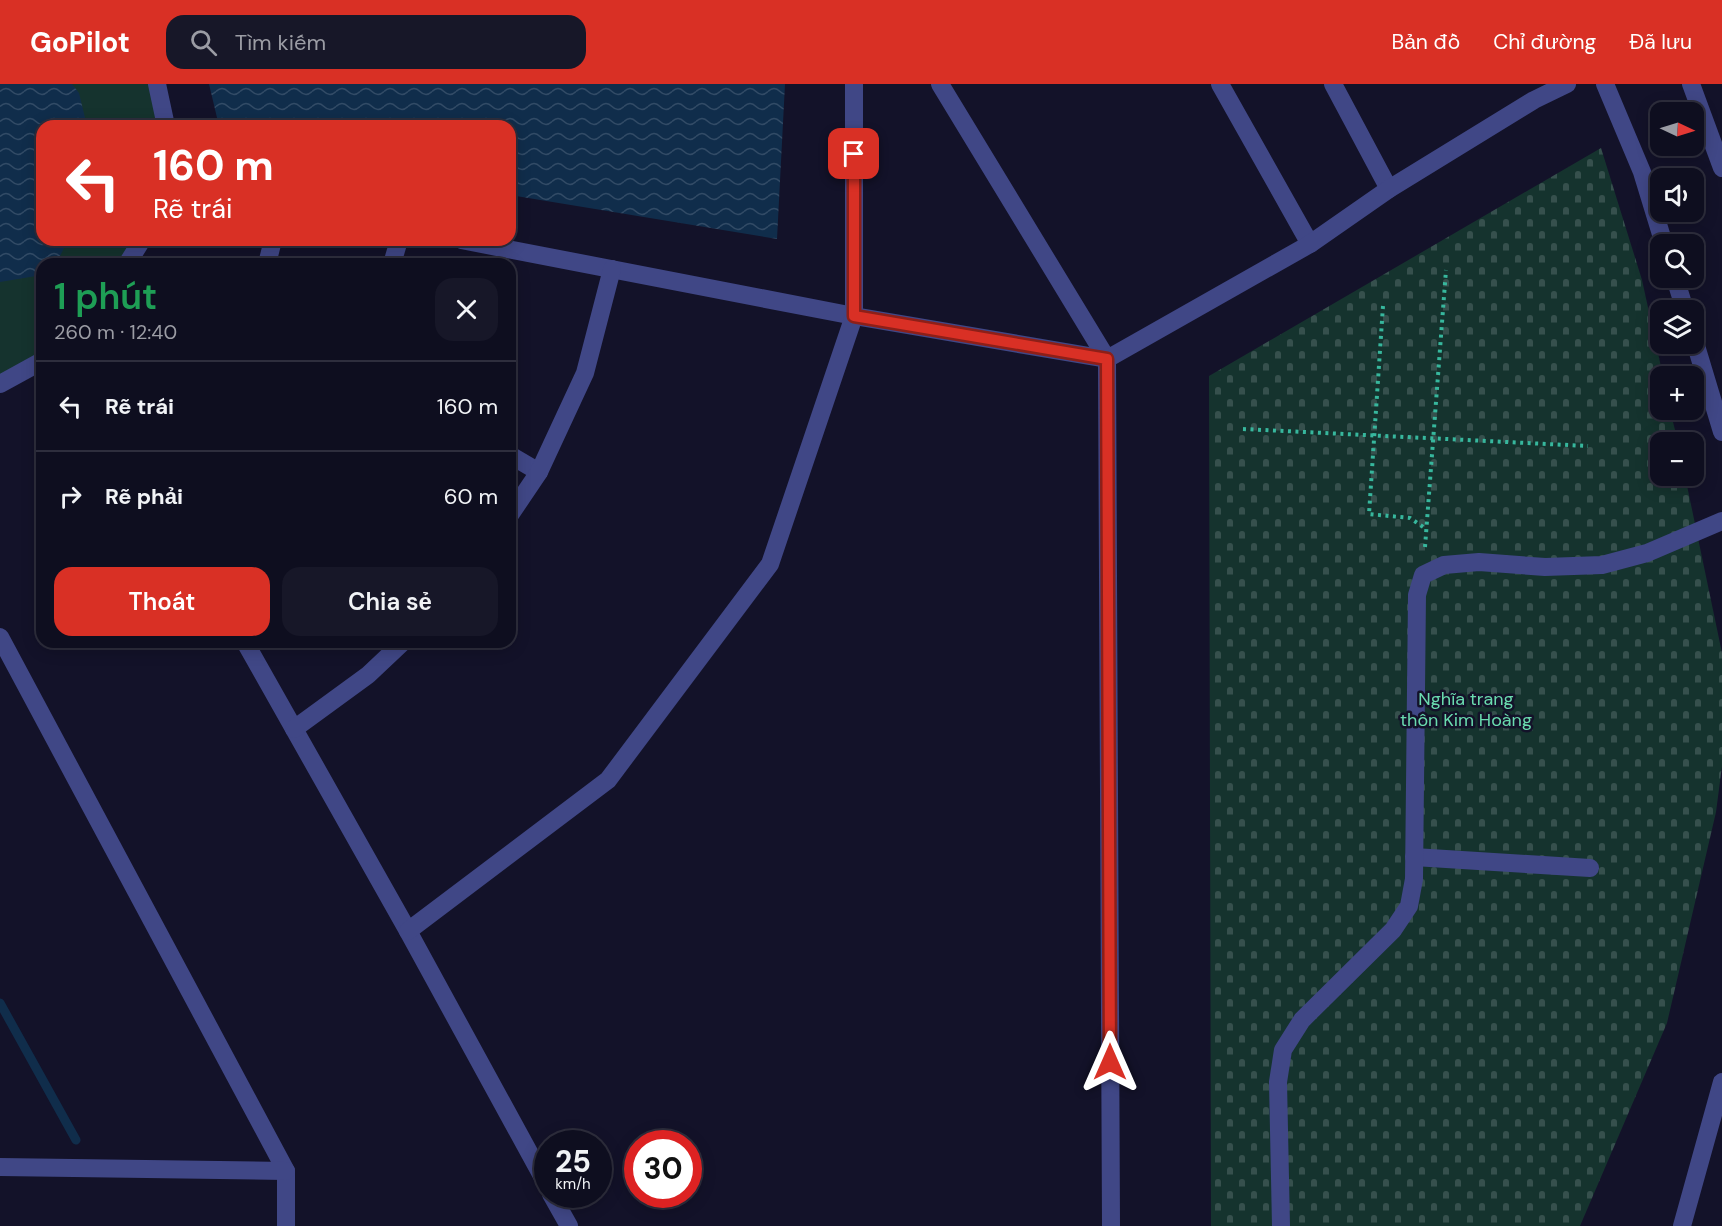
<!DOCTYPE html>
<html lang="vi">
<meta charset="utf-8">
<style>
body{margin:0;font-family:"DM Sans",sans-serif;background:#171728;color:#f1f3f6;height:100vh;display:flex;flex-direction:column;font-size:22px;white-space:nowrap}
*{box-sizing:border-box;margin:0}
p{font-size:20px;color:#9b9ca4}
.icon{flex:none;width:33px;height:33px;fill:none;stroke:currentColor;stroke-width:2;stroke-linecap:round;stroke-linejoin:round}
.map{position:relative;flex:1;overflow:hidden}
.drawer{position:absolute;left:36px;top:174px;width:480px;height:390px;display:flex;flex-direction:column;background:#0e0e1f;border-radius:18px;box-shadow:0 3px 15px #0003,0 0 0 2px #2e2e3d}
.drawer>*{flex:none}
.banner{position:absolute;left:36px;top:36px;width:480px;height:126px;border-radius:18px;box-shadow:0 3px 15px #0003,0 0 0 2px #2e2e3d;background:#d93025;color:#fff;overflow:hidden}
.needle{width:39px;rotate:94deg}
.controls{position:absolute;left:1650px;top:18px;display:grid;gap:12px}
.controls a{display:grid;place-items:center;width:54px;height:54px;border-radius:12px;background:#0e0e1f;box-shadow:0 3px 15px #0003,0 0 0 2px #2e2e3d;font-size:30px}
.speed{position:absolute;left:534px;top:1046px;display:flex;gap:12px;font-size:30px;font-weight:700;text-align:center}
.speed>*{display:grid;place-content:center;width:78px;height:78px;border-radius:50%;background:#0e0e1f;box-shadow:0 3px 15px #0003,0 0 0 2px #2e2e3d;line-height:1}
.speed small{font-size:15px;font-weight:400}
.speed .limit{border:9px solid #d22;background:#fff;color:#111}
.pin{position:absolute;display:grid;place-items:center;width:51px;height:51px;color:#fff;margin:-26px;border-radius:12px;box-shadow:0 3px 9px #0006}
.me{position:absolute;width:66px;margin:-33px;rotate:0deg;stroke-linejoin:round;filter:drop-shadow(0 0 4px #0008)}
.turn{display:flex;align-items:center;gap:21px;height:126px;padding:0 18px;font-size:27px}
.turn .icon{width:78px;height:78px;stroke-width:2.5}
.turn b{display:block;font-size:42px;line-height:51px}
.round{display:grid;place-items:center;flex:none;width:63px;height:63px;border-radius:18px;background:#171728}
.overview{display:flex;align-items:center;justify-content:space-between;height:102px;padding:0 18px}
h1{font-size:36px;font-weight:600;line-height:45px;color:#1e9e55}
.cta{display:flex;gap:12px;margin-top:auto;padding:12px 18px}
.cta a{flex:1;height:69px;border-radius:18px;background:#d93025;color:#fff;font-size:24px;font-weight:600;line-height:69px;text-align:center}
.cta a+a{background:#171728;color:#f1f3f6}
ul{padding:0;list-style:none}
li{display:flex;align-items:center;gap:18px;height:90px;padding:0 18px;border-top:2px solid #2e2e3d}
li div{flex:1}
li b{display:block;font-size:22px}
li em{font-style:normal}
header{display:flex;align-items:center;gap:36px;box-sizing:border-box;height:84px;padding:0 30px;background:#d93025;color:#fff}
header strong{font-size:28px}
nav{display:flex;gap:33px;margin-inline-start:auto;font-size:21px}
.search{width:420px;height:54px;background:#171728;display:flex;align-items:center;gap:15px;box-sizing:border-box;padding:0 21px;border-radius:18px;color:#9b9ca4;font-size:22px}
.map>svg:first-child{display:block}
.cemetery{fill:url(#cemetery-stones)}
.green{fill:#15332e}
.water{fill:url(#water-waves)}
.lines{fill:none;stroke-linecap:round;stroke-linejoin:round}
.stream{stroke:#102d4b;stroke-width:9}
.path{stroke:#37b79d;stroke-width:4;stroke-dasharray:3 4.5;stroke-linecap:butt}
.minor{stroke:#404786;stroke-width:18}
.route-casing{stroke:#8d1f18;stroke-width:15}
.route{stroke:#d93025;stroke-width:10}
.labels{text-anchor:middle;stroke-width:5;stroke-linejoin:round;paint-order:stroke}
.park-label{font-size:18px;fill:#6adbaf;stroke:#131229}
</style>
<header>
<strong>GoPilot</strong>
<div class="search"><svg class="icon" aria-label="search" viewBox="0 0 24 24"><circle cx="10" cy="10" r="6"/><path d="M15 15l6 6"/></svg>Tìm kiếm</div>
<nav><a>Bản đồ</a><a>Chỉ đường</a><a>Đã lưu</a></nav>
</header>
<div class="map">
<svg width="1722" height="1142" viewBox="0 0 1722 1142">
<defs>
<pattern id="cemetery-stones" width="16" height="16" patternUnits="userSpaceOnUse" patternTransform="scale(1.5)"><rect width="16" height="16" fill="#15332e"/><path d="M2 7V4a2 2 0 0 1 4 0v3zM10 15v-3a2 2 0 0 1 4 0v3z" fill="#36504d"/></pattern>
<pattern id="water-waves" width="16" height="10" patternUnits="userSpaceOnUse" patternTransform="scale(1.5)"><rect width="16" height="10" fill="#102d4b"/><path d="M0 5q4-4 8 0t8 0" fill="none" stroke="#324b66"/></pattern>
</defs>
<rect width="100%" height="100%" fill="#131229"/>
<!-- cemetery -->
<path class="cemetery" d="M 1601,64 L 1642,196 L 1663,292 L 1660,292 L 1660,326 L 1670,326 L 1678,358 L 1660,358 L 1660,392 L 1685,392 L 1722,569 L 1722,682 L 1716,728 L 1667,939 L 1580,1142 L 1211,1142 L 1209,292 Z"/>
<!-- green -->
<path class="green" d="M 0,0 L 157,0 L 166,42 L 42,42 L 42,156 L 142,156 L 127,180 L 42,180 L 42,277 L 0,299 Z"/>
<!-- water -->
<g class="water">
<path d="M 0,0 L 72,0 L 79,9 L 87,42 L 42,42 L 42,156 L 68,156 L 56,180 L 42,180 L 42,191 L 0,198 Z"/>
<path d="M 209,0 L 785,0 L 777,155 L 510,111 L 510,42 L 219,42 Z"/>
</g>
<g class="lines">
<!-- stream -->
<path class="stream" d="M 0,919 L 76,1056"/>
<!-- path -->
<g class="path">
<path d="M 1383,222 L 1369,430 L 1410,434 L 1426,445"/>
<path d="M 1243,345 L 1588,362"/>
<path d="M 1425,463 L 1446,186"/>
</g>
<!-- minor -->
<g class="minor">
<path d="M 157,0 L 166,42"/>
<path d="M 940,0 L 1107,275 L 1111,1142"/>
<path d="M 1220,0 L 1310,160"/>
<path d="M 1333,0 L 1389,105"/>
<path d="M 1605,0 L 1642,88 L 1664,160"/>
<path d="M 1691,0 L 1722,84"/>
<path d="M 461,156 L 854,232 L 1107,275 L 1310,160 L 1389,105 L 1534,16 L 1567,0"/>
<path d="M 127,180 L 142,156"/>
<path d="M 267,180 L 273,156"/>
<path d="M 392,180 L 399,156"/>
<path d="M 1675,194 L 1685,226"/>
<path d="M 1694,255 L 1722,348"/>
<path d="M 0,300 L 42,277"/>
<path d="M 510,371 L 539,388"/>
<path d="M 510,431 L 539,388 L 585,289 L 612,185"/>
<path d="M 0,553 L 286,1087 L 286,1142"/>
<path d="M 245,558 L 408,847 L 548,1103"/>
<path d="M 294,645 L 368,591 L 403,558"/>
<path d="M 1414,773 L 1590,784"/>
<path d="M 408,847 L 608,696 L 770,480 L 854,232 L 854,0"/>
<path d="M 0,1083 L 286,1087"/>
<path d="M 551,1110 L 569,1142"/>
<path d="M 1281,1142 L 1278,998 L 1283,966 L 1302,936 L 1393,846 L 1409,822 L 1414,795 L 1417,511 L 1423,491 L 1444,481 L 1479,478 L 1545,483 L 1602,481 L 1647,469 L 1722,437"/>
<path d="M 1682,1142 L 1722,998"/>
</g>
</g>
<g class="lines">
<defs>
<path id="route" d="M 854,70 L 854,232 L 1107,275 L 1110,978"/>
</defs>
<!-- route casing -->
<use href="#route" class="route-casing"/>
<!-- route -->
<use href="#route" class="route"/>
</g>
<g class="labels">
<!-- park labels -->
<g class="park-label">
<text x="1466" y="621">Nghĩa trang<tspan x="1466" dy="21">thôn Kim Hoàng</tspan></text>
</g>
</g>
</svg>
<div class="controls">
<a><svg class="needle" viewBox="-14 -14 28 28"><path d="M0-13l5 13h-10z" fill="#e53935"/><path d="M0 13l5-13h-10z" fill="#9b9ca4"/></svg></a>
<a><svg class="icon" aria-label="sound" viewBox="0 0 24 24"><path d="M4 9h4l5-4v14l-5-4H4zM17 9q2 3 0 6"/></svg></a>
<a><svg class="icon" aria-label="search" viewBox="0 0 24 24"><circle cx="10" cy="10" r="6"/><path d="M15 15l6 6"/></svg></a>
<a><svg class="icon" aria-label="layers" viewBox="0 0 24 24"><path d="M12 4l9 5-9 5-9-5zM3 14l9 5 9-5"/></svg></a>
<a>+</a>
<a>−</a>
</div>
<div class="speed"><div>25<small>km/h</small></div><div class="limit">30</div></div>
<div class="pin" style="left:854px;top:70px;background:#d93025"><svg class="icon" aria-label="arrive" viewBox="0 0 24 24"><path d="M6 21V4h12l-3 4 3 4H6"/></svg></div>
<svg class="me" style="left:1110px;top:978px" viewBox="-20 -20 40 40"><path d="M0-17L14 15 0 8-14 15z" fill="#d93025" stroke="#fff" stroke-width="4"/></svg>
<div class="banner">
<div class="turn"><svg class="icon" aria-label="left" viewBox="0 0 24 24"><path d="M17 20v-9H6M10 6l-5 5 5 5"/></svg><div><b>160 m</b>Rẽ trái</div></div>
</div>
<section class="drawer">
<div class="overview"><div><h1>1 phút</h1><p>260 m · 12:40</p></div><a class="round"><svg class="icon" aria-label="close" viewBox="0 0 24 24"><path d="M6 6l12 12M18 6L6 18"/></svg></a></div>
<ul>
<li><svg class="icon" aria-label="left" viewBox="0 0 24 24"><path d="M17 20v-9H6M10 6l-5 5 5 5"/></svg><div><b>Rẽ trái</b></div><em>160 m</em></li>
<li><svg class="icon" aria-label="right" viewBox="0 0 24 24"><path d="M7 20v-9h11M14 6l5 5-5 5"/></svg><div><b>Rẽ phải</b></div><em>60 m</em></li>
</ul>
<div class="cta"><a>Thoát</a><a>Chia sẻ</a></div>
</section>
</div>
